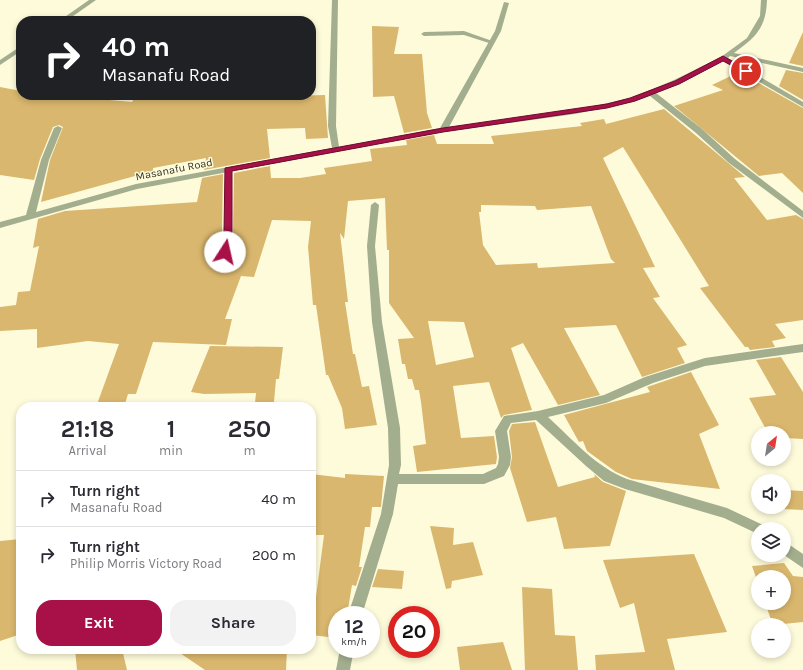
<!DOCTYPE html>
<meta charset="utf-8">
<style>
body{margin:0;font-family:Karla,sans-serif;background:#f2f2f3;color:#2b2b33;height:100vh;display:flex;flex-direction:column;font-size:15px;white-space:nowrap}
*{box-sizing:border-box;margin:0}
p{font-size:13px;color:#7c7c81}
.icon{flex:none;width:22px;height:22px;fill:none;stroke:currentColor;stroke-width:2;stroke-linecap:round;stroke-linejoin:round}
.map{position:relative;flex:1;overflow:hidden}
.drawer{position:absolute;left:16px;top:402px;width:300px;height:252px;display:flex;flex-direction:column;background:#fff;border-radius:16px;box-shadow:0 2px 6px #0003}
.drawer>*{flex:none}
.banner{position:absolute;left:16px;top:16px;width:300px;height:84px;border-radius:16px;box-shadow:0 2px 6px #0003;background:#202124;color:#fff;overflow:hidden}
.needle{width:26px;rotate:30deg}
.tools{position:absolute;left:751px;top:426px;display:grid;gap:8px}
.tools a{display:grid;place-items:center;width:40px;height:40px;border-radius:50%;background:#fff;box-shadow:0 2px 6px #0003;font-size:20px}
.speed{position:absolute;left:328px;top:606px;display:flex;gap:8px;font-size:20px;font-weight:700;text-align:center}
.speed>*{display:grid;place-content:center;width:52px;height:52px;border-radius:50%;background:#fff;box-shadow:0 2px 6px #0003;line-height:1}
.speed small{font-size:10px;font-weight:400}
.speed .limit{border:6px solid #d22;background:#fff;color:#111}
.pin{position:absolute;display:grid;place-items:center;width:34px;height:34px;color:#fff;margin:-17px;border:2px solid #fff;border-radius:50%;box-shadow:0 1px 4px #0007}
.me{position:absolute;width:44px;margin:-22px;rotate:10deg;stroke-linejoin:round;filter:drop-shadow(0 0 3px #0008)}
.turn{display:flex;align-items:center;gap:14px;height:84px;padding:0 20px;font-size:18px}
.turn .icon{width:52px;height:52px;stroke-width:2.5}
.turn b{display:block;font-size:28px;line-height:34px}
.eta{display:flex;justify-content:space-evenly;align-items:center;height:68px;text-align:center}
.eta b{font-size:24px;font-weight:700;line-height:28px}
.cta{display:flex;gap:8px;margin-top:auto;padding:8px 20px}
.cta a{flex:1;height:46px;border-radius:16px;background:#a71148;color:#fff;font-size:16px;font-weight:700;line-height:46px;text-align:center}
.cta a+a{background:#f2f2f3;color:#2b2b33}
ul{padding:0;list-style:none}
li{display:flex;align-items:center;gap:12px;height:56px;padding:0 20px;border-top:1px solid #e1e1e2}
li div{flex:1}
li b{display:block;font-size:15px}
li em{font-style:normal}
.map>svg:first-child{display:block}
.building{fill:#dab76e;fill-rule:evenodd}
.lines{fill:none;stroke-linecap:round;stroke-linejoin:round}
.lane{fill:#a3ae8f;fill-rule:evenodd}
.street{fill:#a3ae8f;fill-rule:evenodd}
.route{fill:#a71148;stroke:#6d0b2f}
.labels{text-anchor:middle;stroke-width:3;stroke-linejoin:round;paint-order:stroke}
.far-street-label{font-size:11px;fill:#313024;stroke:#fefbdb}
</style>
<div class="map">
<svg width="803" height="670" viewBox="0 0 803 670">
<rect width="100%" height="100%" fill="#fefbdb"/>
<!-- building -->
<g class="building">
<path d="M 372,26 L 399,27 L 394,54 L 422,54 L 427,113 L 432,128 L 404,133 L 394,96 L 373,97 Z"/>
<path d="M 803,32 L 803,66 L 789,63 Z"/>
<path d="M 786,70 L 803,73 L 803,100 L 779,86 Z"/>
<path d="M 739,72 L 803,108 L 803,193 L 782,173 L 759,176 L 674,106 L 723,90 L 712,85 Z"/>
<path d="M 0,87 L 21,91 L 21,95 L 53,95 L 132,102 L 136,95 L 252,95 L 252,97 L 325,95 L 328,138 L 306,139 L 305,128 L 267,129 L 270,158 L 204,170 L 206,158 L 153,168 L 153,171 L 41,202 L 50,160 L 63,127 L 59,125 L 53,127 L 40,159 L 34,180 L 0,175 Z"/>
<path d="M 664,109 L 745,177 L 734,178 L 767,220 L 796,215 L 803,219 L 803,320 L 775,324 L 786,338 L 772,341 L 775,347 L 750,350 L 748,347 L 745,347 L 700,288 L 709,286 L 623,147 L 603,158 L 655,267 L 643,268 L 660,297 L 653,298 L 687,345 L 677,348 L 685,363 L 642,377 L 616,325 L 564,328 L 600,395 L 558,405 L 523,343 L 511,348 L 532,410 L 504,415 L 501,418 L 489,382 L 453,386 L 461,438 L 494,436 L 497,457 L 496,464 L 417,472 L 413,446 L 426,444 L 421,402 L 419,390 L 415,390 L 412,379 L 408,379 L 405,364 L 402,364 L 398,339 L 414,338 L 389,303 L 389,250 L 387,250 L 385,198 L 348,201 L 344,239 L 340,233 L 348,302 L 345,302 L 353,354 L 355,354 L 362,387 L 369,386 L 377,425 L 345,429 L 342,408 L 328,375 L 326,375 L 316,305 L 313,305 L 308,247 L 311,221 L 272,220 L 254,277 L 241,276 L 225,319 L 232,319 L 226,345 L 153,342 L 136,394 L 128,394 L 124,407 L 96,407 L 119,344 L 88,341 L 37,348 L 37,329 L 0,331 L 0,307 L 16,305 L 18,292 L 30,291 L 39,246 L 33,248 L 38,219 L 65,211 L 197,202 L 202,178 L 223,174 L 222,231 L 219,252 L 226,256 L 231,252 L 233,231 L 234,173 L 270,166 L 271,178 L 300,178 L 326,174 L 324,168 L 372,161 L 370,149 L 407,145 L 406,140 L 434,135 L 437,144 L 494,144 L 491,136 L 582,126 L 580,123 L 604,119 L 606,124 ZM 481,205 L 535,206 L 537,210 L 591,206 L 611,259 L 615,263 L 538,268 L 537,263 L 496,265 L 483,245 L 479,212 L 481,212 ZM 428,321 L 464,322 L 474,357 L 436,365 Z"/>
<path d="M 210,346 L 283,347 L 279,379 L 276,379 L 274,402 L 255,403 L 256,393 L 204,394 L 191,392 Z"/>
<path d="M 781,357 L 803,392 L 803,439 L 784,438 L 784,433 L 768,433 L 749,398 L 776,395 L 756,360 Z"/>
<path d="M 691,372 L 719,425 L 699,434 L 720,489 L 632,479 L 616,472 L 587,451 L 583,441 L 579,442 L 564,415 L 650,392 L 647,387 Z"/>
<path d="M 535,422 L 558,487 L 595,477 L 594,474 L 603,482 L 626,491 L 610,546 L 564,549 L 556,517 L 527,522 L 510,468 L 512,457 L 509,431 L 512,424 Z"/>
<path d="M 311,474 L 345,478 L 345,474 L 384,476 L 381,507 L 372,507 L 370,527 L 365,527 L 359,567 L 362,567 L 356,586 L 352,585 L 347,615 L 337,615 L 337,638 L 311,635 L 311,597 L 316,597 L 324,535 L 311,535 Z"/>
<path d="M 784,490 L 803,491 L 803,510 L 760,508 L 760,507 L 784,507 Z"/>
<path d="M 430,526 L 454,528 L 453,545 L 473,542 L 483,575 L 452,581 L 451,588 L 446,589 Z"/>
<path d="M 21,539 L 21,634 L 0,641 L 0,541 Z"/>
<path d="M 694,554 L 727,632 L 667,639 L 675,670 L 596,670 L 595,655 L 645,652 L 634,603 L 620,608 L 603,560 Z"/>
<path d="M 784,563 L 793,576 L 803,577 L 803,622 L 773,625 L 765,603 L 784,603 L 784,577 L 758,577 L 758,583 L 752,566 Z"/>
<path d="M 378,569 L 404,571 L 402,589 L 372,587 Z"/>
<path d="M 522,587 L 552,589 L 555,635 L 575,636 L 578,670 L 525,670 Z"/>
<path d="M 503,642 L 512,670 L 460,670 L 457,647 Z"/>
<path d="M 75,649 L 122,649 L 127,670 L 77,670 Z"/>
<path d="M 174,649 L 287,649 L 286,670 L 205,670 Z"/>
</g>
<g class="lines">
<!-- lane -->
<g class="lane">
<path d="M 464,31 L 495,42 L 492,44 L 464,35 L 424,36 L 421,34 L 424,32 Z"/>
<path d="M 225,168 L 228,168 L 232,170 L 232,231 L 230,252 L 225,255 L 220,252 L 224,231 Z"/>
</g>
<!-- street -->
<g class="street">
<path d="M 89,0 L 96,0 L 66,21 L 59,21 Z"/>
<path d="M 332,0 L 338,0 L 336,126 L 339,147 L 440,128 L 495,31 L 504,2 L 509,3 L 501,31 L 449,127 L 575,110 L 631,98 L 674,80 L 721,57 L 747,38 L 760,16 L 761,0 L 767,0 C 766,28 756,37 734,53 L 803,68 L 803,72 L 730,56 L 728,58 L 803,102 L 803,107 L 723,61 L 680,84 L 656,93 L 702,129 L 735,159 L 803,211 L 803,218 L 729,163 L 696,133 L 650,96 L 633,102 L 575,114 L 443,132 L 137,189 L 0,228 L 0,222 L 26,215 L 41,160 L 54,128 L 58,126 L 62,128 L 49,160 L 36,212 L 136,184 L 332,148 L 328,126 Z"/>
<path d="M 21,46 L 21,51 L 0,65 L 0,60 Z"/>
<path d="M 375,202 L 379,205 L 375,246 L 382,322 L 400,428 L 401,465 L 399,474 L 483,474 L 496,468 L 498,464 L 499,457 L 495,431 L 504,416 L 538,411 L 604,395 L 645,377 L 705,358 L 803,344 L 803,352 L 705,366 L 653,383 L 606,403 L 548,417 C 572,439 596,467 627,479 L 727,508 L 763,525 L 765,529 L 758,529 L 758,534 L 724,518 L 625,489 L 604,481 L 586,466 L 536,420 L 511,423 L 507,431 L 511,457 L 510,465 L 504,476 L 484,484 L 398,484 L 393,514 L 362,615 L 348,615 L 381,514 L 389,465 L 388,428 L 372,322 L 367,246 L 371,205 Z"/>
<path d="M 784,541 L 803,554 L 803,568 L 784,555 Z"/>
<path d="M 340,649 L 354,649 L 350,670 L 336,670 Z"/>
</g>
</g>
<!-- route -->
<path class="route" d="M 723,56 L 750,71 L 744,72 L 723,61 L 679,84 L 635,101 L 607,108 L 443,132 L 232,171 L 232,231 L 229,252 L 225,255 L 220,252 L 224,231 L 225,168 L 443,128 L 607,104 L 630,98 L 675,81 Z"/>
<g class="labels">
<!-- far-street labels -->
<g class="far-street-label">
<text transform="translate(174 169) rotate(-11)" y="4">Masanafu Road</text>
</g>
</g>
</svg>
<div class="tools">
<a><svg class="needle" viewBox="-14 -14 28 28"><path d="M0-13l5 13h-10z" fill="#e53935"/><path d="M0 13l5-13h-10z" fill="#7c7c81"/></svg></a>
<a><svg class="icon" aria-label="sound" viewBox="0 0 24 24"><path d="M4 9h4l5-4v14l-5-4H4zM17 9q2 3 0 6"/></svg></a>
<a><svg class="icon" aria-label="layers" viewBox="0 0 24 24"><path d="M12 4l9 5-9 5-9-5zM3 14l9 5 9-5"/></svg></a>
<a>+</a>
<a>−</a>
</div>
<div class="speed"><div>12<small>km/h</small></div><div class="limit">20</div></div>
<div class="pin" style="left:746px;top:71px;background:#d93025"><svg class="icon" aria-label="arrive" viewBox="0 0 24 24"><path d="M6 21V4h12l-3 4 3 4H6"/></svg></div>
<svg class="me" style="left:225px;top:252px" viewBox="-20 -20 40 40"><circle r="19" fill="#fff"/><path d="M0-13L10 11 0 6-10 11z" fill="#a71148"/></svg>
<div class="banner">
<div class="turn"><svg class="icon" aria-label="right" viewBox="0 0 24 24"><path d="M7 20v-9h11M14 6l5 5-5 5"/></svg><div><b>40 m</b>Masanafu Road</div></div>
</div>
<section class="drawer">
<div class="eta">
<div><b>21:18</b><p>Arrival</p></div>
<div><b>1</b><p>min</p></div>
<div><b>250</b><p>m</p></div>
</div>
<ul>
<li><svg class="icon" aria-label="right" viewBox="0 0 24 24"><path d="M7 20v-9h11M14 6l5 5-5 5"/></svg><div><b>Turn right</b><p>Masanafu Road</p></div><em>40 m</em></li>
<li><svg class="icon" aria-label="right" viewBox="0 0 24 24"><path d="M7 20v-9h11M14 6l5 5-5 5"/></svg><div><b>Turn right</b><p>Philip Morris Victory Road</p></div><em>200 m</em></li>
</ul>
<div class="cta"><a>Exit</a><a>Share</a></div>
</section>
</div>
